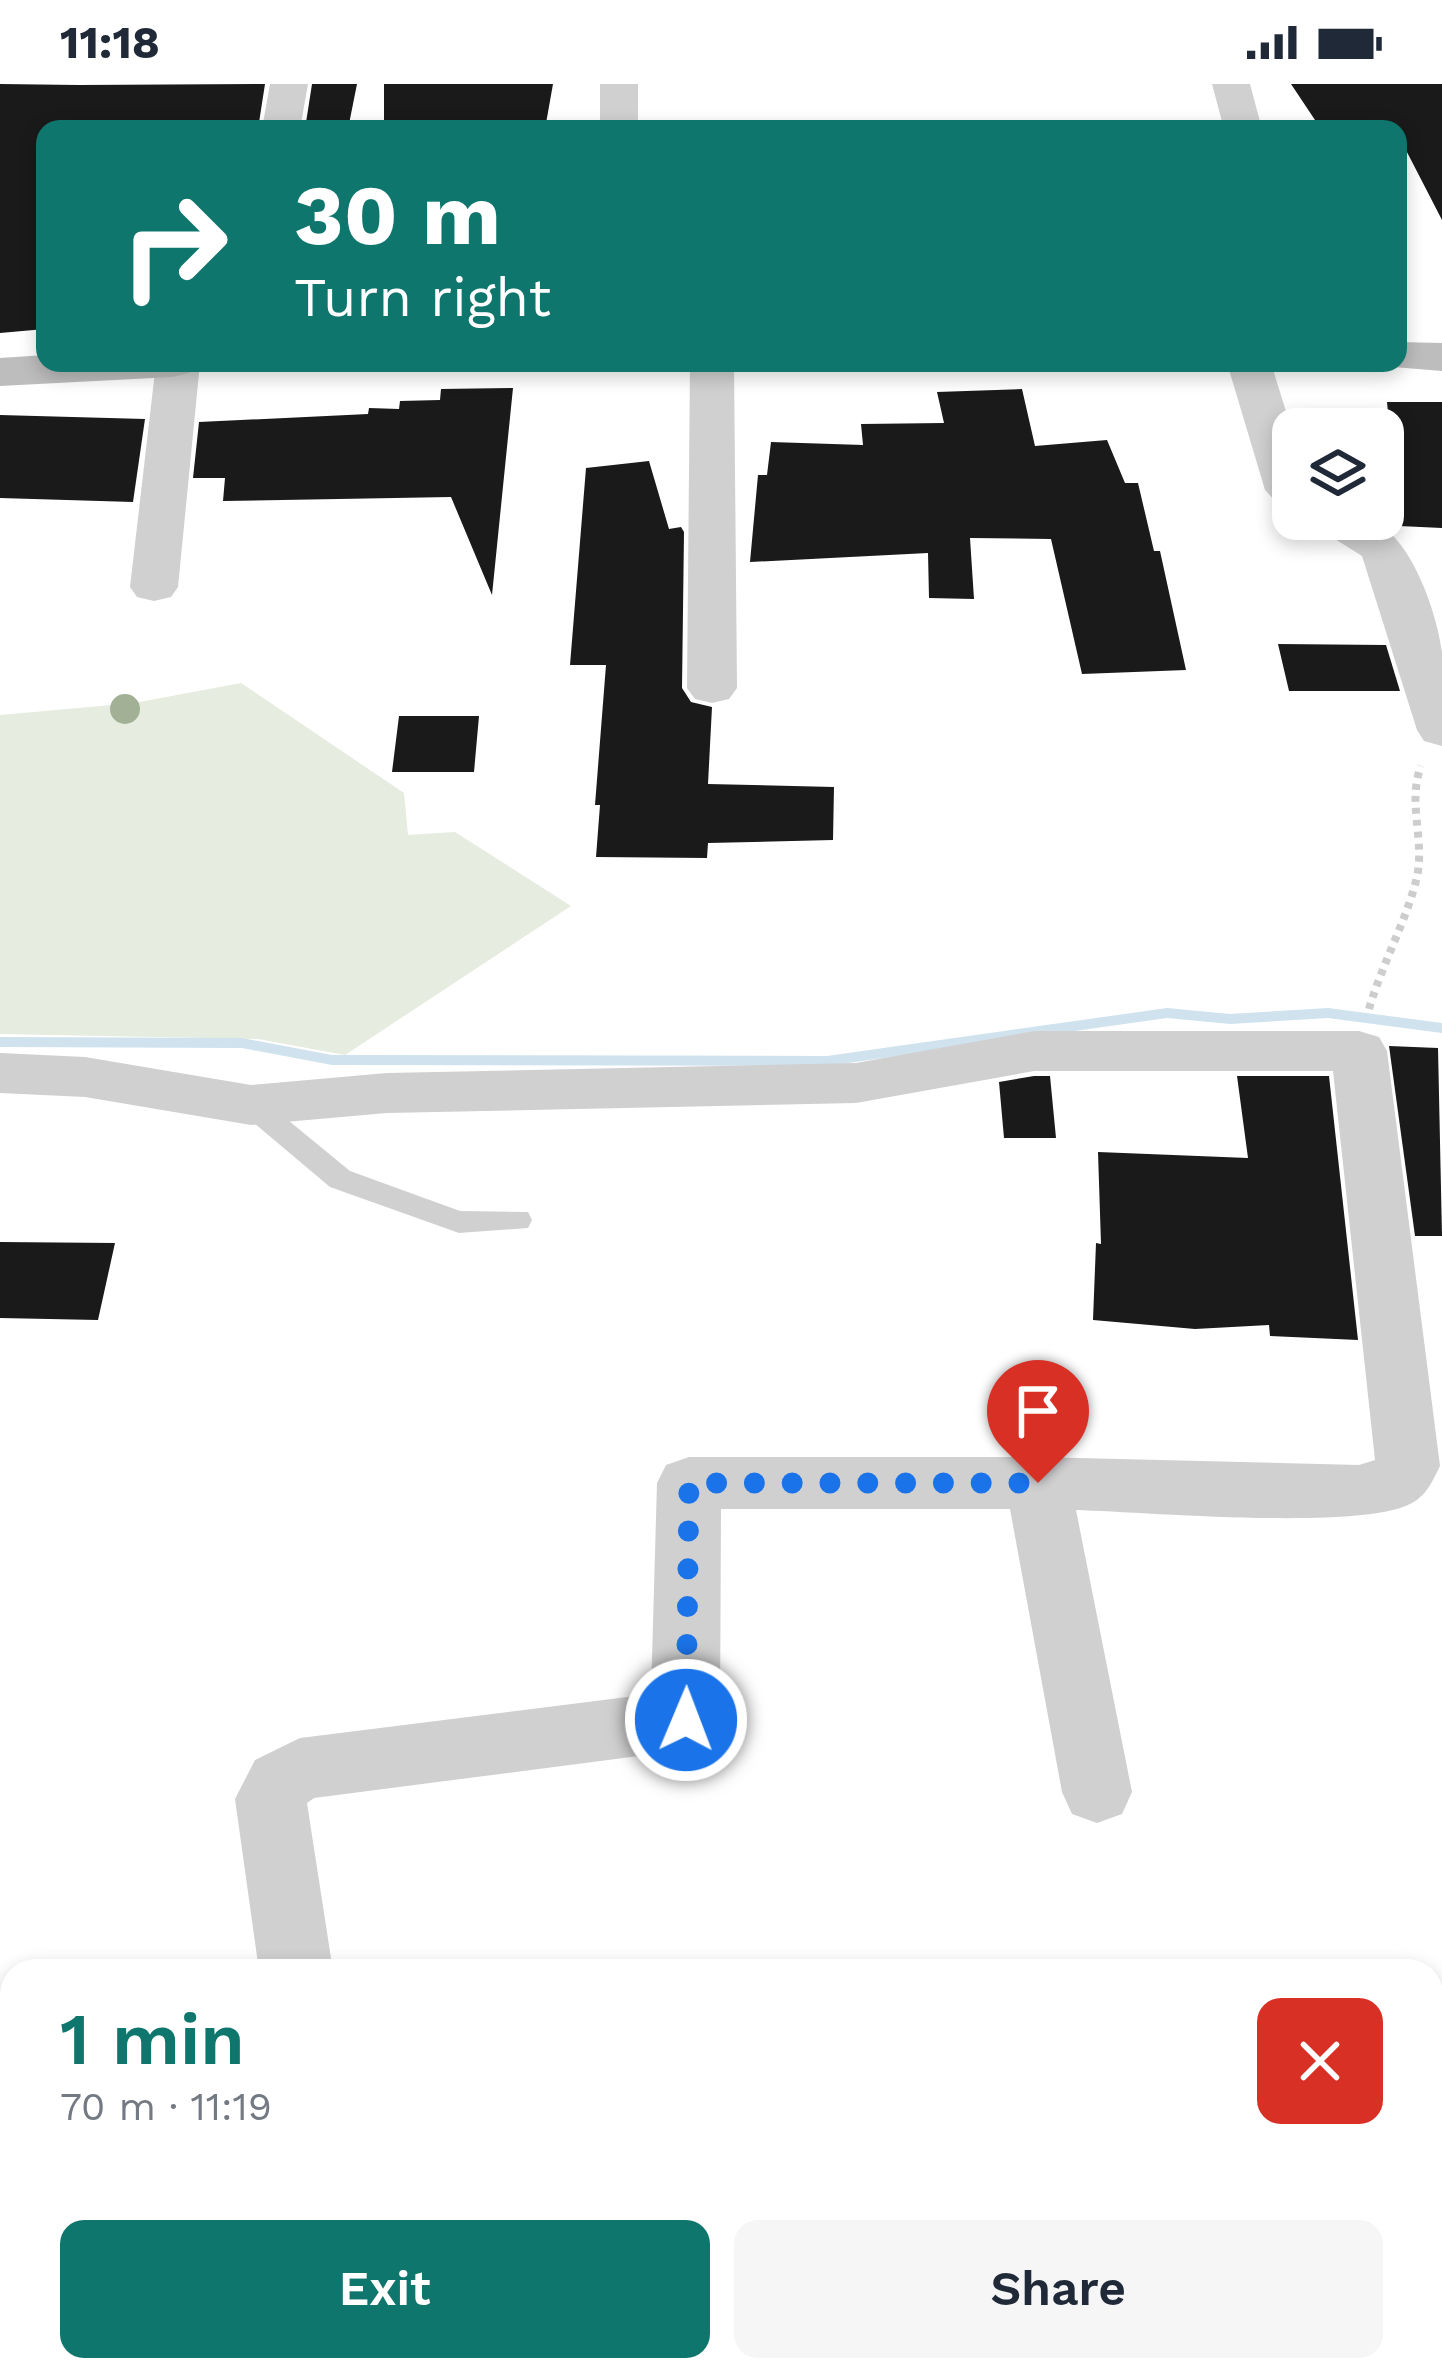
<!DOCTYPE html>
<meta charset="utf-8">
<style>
body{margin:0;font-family:"Work Sans",sans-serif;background:#f6f6f7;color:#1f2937;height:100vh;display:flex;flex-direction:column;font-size:45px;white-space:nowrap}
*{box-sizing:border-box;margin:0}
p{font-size:39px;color:#747a83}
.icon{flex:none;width:66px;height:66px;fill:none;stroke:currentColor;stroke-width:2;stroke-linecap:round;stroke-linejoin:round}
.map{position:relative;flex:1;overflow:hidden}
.side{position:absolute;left:0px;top:1875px;width:1443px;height:423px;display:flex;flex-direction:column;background:#fff;border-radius:36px 36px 0 0;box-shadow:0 6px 18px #0003}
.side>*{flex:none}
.guide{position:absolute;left:36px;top:36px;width:1371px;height:252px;border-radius:24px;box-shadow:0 6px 18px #0003;background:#0f766e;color:#fff;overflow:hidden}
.controls{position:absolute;left:1272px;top:324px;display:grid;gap:24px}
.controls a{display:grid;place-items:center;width:132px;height:132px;border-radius:24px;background:#fff;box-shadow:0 6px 18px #0003;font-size:60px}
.pin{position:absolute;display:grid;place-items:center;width:102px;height:102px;color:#fff;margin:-123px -51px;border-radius:50% 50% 50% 0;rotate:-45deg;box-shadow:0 0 12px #0007}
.pin .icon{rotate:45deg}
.me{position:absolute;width:132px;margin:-66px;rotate:1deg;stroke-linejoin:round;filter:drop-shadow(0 0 9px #0008)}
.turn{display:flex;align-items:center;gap:42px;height:252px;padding:0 60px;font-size:54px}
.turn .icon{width:156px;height:156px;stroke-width:2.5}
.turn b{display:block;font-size:84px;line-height:102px}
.round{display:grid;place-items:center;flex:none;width:126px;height:126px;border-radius:24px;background:#f6f6f7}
.summary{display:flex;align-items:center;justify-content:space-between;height:204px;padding:0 60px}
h1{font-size:72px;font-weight:600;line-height:90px;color:#0f766e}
.button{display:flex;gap:24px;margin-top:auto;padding:24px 60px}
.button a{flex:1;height:138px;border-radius:24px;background:#0f766e;color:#fff;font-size:48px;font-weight:600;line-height:138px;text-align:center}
.button a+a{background:#f6f6f7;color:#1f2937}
.status{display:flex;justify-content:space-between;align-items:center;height:84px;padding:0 60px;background:#fff;direction:ltr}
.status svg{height:33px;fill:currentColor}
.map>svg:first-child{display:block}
.green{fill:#e6ecdf}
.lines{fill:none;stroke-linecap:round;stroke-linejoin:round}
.stream{fill:#cfe2ee;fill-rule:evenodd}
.building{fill:#1a1a1a}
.path{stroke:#cdcdcd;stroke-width:8;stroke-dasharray:6 6;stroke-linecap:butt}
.lane{fill:#d0d0d0;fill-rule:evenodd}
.street{fill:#d0d0d0;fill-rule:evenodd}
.secondary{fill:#bdbdbd;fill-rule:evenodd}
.tree{fill:#a2b095}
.route{stroke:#1a73e8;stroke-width:21;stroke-dasharray:0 37.8}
</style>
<div class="status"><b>11:18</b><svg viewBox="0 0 49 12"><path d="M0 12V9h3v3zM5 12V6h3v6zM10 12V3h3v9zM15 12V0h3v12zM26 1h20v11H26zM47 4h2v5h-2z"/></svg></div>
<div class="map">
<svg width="1442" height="2296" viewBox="0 0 1442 2296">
<rect width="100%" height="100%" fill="#fff"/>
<!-- green -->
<path class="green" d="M 241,599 L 404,709 L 408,751 L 455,748 L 571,822 L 345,971 L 258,955 L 0,950 L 0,631 L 134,619 Z"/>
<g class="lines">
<!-- stream -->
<path class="stream" d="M 1167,924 L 1230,930 L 1328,924 L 1442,939 L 1442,949 L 1328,934 L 1230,940 L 1167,934 L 827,982 L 332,981 L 242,964 L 0,963 L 0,953 L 242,954 L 332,971 L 827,972 Z"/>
</g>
<!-- building -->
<g class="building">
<path d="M 0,0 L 79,1 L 265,0 L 258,45 L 45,45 L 45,245 L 0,249 Z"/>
<path d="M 312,0 L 357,0 L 348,45 L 305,45 Z"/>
<path d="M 384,0 L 553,0 L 545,45 L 384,38 Z"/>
<path d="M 1291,0 L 1442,0 L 1442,136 L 1392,39 L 1321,45 Z"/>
<path d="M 513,304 L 492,511 L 451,413 L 223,417 L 225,394 L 193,394 L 199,338 L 368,330 L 369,324 L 399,325 L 400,317 L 440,316 L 441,305 Z"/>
<path d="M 1022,305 L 1035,362 L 1107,356 L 1125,399 L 1138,399 L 1154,467 L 1160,467 L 1186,586 L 1082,590 L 1051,455 L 970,454 L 974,515 L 929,514 L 928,469 L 750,478 L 758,391 L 767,391 L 771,358 L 863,361 L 861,340 L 944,339 L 937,308 Z"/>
<path d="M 1387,318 L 1442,318 L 1442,444 L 1399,442 Z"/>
<path d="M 0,331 L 145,335 L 133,418 L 0,414 Z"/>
<path d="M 649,377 L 669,445 L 681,443 L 684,448 L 682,604 L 691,618 L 712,623 L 708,700 L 834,703 L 833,756 L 708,759 L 707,774 L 596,773 L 600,721 L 595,721 L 606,581 L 570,581 L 586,384 Z"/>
<path d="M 1278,560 L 1386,561 L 1400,607 L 1289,607 Z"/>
<path d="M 399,632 L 479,632 L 474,688 L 392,688 Z"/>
<path d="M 1389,962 L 1438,964 L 1442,1152 L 1415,1152 Z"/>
<path d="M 1034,992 L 1050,992 L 1056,1054 L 1004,1054 L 999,998 Z"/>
<path d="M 1237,992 L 1329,992 L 1358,1256 L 1270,1252 L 1269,1241 L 1195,1245 L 1093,1236 L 1096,1159 L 1101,1160 L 1098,1068 L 1248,1074 Z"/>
<path d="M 0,1158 L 115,1159 L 98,1236 L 0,1234 Z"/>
</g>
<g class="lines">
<!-- path -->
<path class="path" d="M 1369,925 C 1382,880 1406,838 1417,793 C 1425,754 1407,719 1421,682"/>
<!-- lane -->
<path class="lane" d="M 251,1011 L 261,1014 L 350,1087 L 460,1127 L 528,1128 L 532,1136 L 528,1144 L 459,1149 L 330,1103 L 241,1028 L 237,1021 Z"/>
<!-- street -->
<g class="street">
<path d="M 270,0 L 308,0 L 300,45 L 262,45 Z"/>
<rect x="600" y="0" width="38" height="45"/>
<path d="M 1212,0 L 1250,0 L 1262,45 L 1224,45 Z"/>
<path d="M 156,279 L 200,279 L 178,503 L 171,513 L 154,517 L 137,513 L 130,503 Z"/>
<path d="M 690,279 L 734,279 L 737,604 L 729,615 L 712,619 L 695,615 L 687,604 Z"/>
<path d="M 1227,279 L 1271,279 L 1293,350 L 1293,423 L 1277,419 L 1265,406 Z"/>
<path d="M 1312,435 C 1328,435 1352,431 1368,435 C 1410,448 1437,528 1442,568 C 1442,598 1442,631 1442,662 L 1424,657 L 1417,646 L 1362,472 L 1319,445 Z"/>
<path d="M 1034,947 L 1359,947 L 1379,953 L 1387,967 L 1440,1382 C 1433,1396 1427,1411 1412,1419 C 1363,1447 1144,1428 1076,1426 L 1132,1708 L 1122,1730 L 1097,1739 L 1072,1730 L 1062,1708 L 1010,1425 L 721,1425 L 720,1636 L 710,1657 L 685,1666 L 314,1714 L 307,1719 L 333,1887 L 259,1887 L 235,1715 L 255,1676 L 300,1654 L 651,1610 L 657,1399 L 666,1381 L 689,1373 L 1038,1373 L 1359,1381 L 1375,1376 L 1333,987 L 1034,987 L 856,1019 L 387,1029 L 251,1041 L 85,1013 L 0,1009 L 0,969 L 85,973 L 251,1001 L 387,989 L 856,979 Z"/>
<rect x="299" y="2286" width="82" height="10"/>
<path d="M 1078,2286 L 1160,2286 L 1161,2296 L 1079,2296 Z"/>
</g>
<!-- secondary -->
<g class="secondary">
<path d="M 1398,258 L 1442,259 L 1442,287 L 1381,282 L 1379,279 L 1398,279 Z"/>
<path d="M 45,271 L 45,279 L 196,279 L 189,289 L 172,293 L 0,302 L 0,274 Z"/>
</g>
</g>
<!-- trees -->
<circle class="tree" cx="125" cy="625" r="15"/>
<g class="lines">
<!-- route -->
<path class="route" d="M 686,1636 L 689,1399 L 1038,1399"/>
</g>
</svg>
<div class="controls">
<a><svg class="icon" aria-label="layers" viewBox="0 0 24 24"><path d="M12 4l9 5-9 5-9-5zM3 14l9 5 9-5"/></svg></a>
</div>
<div class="pin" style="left:1038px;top:1399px;background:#d93025"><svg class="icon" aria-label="arrive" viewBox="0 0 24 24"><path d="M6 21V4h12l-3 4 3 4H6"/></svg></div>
<svg class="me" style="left:686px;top:1636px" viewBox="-20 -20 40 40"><circle r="17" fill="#1a73e8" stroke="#fff" stroke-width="3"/><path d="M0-11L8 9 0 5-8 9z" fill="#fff"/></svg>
<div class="guide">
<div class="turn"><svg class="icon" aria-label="right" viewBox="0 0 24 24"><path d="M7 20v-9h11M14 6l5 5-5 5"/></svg><div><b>30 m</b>Turn right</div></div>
</div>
<section class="side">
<div class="summary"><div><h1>1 min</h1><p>70 m · 11:19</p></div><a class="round" style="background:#d93025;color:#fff"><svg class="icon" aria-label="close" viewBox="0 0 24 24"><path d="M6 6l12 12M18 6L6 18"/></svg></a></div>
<div class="button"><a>Exit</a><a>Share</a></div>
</section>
</div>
